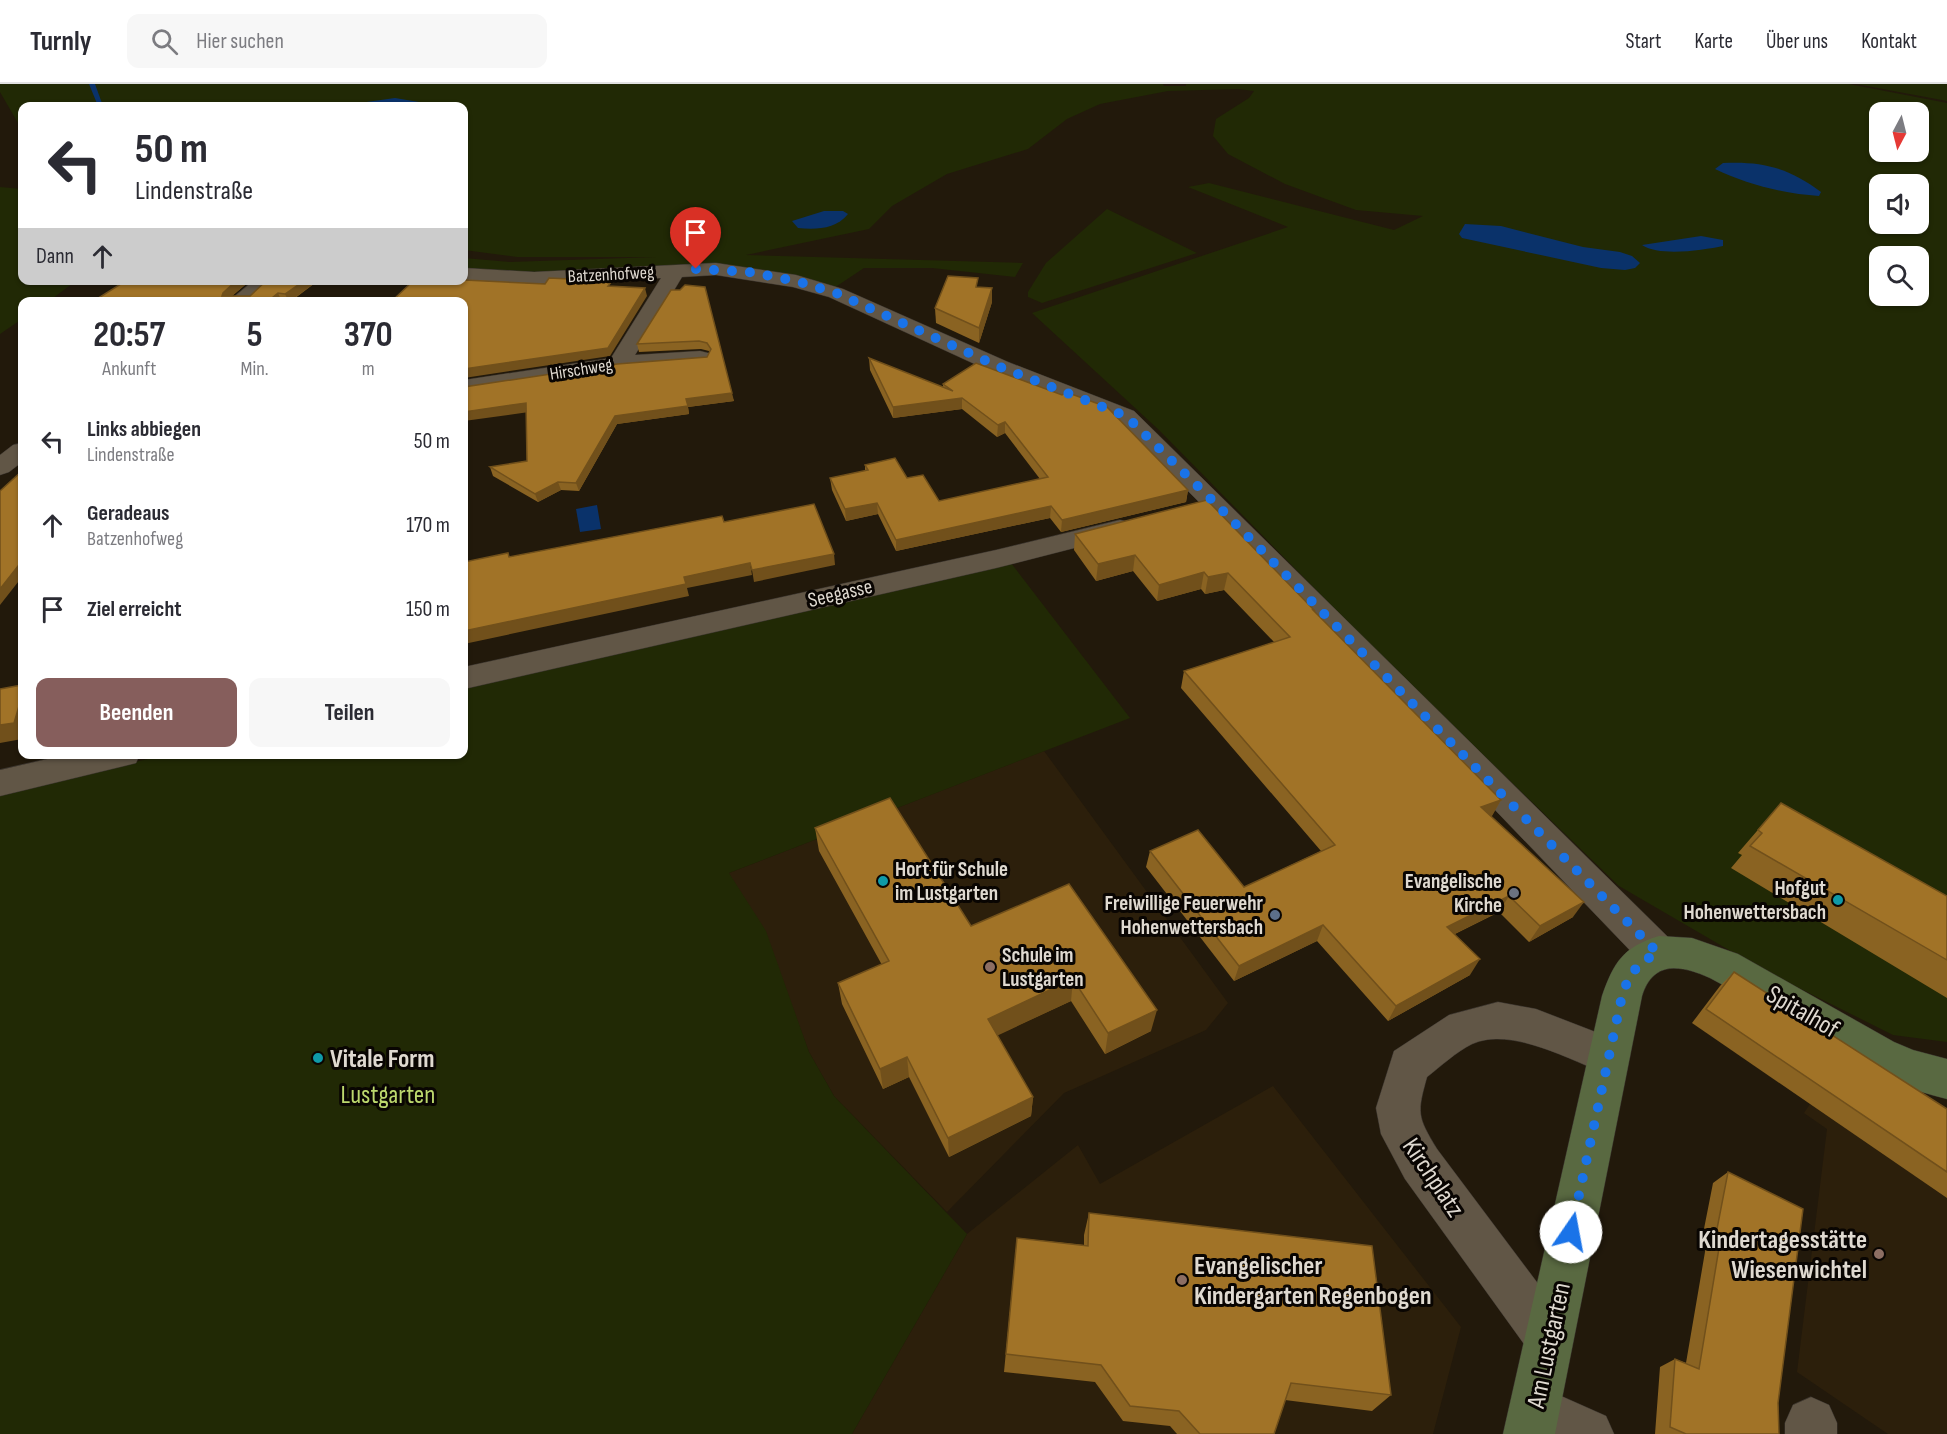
<!DOCTYPE html>
<html lang="de">
<meta charset="utf-8">
<style>
body{margin:0;font-family:"Sofia Sans Condensed",sans-serif;background:#f7f7f7;color:#2b2b33;height:100vh;display:flex;flex-direction:column;font-size:22px;white-space:nowrap}
*{box-sizing:border-box;margin:0}
p{font-size:20px;color:#7c7c81}
.icon{flex:none;width:33px;height:33px;fill:none;stroke:currentColor;stroke-width:2;stroke-linecap:round;stroke-linejoin:round}
.map{position:relative;flex:1;overflow:hidden}
.details{position:absolute;left:18px;top:213px;width:450px;height:462px;display:flex;flex-direction:column;background:#fff;border-radius:12px;box-shadow:0 2px 4px #0004}
.details>*{flex:none}
.banner{position:absolute;left:18px;top:18px;width:450px;height:183px;border-radius:12px;box-shadow:0 2px 4px #0004;background:#fff;color:#2b2b33;overflow:hidden}
.needle{width:39px;rotate:187deg}
.buttons{position:absolute;left:1869px;top:18px;display:grid;gap:12px}
.buttons a{display:grid;place-items:center;width:60px;height:60px;border-radius:12px;background:#fff;box-shadow:0 2px 4px #0004;font-size:30px}
.pin{position:absolute;display:grid;place-items:center;width:51px;height:51px;color:#fff;margin:-62px -26px;border-radius:50% 50% 50% 0;rotate:-45deg;box-shadow:0 0 6px #0007}
.pin .icon{rotate:45deg}
.me{position:absolute;width:66px;margin:-33px;rotate:12deg;stroke-linejoin:round;filter:drop-shadow(0 0 4px #0008)}
.turn{display:flex;align-items:center;gap:21px;height:126px;padding:0 18px;font-size:27px}
.turn .icon{width:78px;height:78px;stroke-width:2.5}
.turn b{display:block;font-size:42px;line-height:51px}
.then{display:flex;align-items:center;height:57px;padding:0 18px;background:#0003;gap:12px;font-size:22px}
.eta{display:flex;justify-content:space-evenly;align-items:center;height:102px;text-align:center}
.eta b{font-size:36px;font-weight:700;line-height:42px}
.cta{display:flex;gap:12px;margin-top:auto;padding:12px 18px}
.cta a{flex:1;height:69px;border-radius:12px;background:#865e5c;color:#fff;font-size:24px;font-weight:700;line-height:69px;text-align:center}
.cta a+a{background:#f7f7f7;color:#2b2b33}
ul{padding:0;list-style:none}
li{display:flex;align-items:center;gap:18px;height:84px;padding:0 18px}
li div{flex:1}
li b{display:block;font-size:22px}
li em{font-style:normal}
header{display:flex;align-items:center;gap:36px;box-sizing:border-box;height:84px;padding:0 30px;background:#fff;border-bottom:2px solid #e1e1e2}
header strong{font-size:28px}
nav{display:flex;gap:33px;margin-inline-start:auto;font-size:21px}
.search{width:420px;height:54px;background:#f7f7f7;display:flex;align-items:center;gap:15px;box-sizing:border-box;padding:0 21px;border-radius:12px;color:#7c7c81;font-size:22px}
.map>svg:first-child{display:block}
.built{fill:#2c1f0b}
.green{fill:#212905;fill-rule:evenodd}
.water{fill:#0a326a}
.lines{fill:none;stroke-linecap:round;stroke-linejoin:round}
.stream{fill:#0a326a;fill-rule:evenodd}
.street-casing{stroke:#3a342e;stroke-width:1}
.secondary-casing{stroke:#3a342e;stroke-width:1}
.street{fill:#615646;fill-rule:evenodd}
.secondary{fill:#596941;fill-rule:evenodd}
.wall{fill:#8a6322}
.shaded-wall{fill:#71501b}
.building{fill:#a17327;stroke:#71501b;stroke-width:1.5}
.route{stroke:#1a73e8;stroke-width:10;stroke-dasharray:0 18}
.culture-dot{fill:#0f9aa8;stroke:#090502;stroke-width:2}
.worship-dot{fill:#6b7280;stroke:#090502;stroke-width:2}
.service-dot{fill:#5c6f8a;stroke:#090502;stroke-width:2}
.education-dot{fill:#8d6e63;stroke:#090502;stroke-width:2}
.labels{text-anchor:middle;stroke-width:6;stroke-linejoin:round;paint-order:stroke}
.far-street-label{font-size:18px;fill:#dfd9d0;stroke:#090502}
.street-label{font-size:21px;fill:#dfd9d0;stroke:#090502}
.poi-label{font-size:21px;font-weight:bold;fill:#dfd9d0;stroke:#090502;text-anchor:end}
.near-street-label{font-size:26px;fill:#dfd9d0;stroke:#090502}
.near-poi-label{font-size:26px;font-weight:bold;fill:#dfd9d0;stroke:#090502;text-anchor:start}
.near-park-label{font-size:26px;fill:#bcd86d;stroke:#090502}
</style>
<header>
<strong>Turnly</strong>
<div class="search"><svg class="icon" aria-label="search" viewBox="0 0 24 24"><circle cx="10" cy="10" r="6"/><path d="M15 15l6 6"/></svg>Hier suchen</div>
<nav><a>Start</a><a>Karte</a><a>Über uns</a><a>Kontakt</a></nav>
</header>
<div class="map">
<svg width="1947" height="1350" viewBox="0 0 1947 1350">
<rect width="100%" height="100%" fill="#22190b"/>
<!-- built -->
<g class="built">
<path d="M 1044,667 L 1228,919 L 1206,946 L 1064,1009 L 947,1128 L 834,1012 L 809,968 L 791,920 L 729,789 Z"/>
<path d="M 1273,1002 L 1461,1243 L 1433,1350 L 852,1350 L 967,1150 L 1078,1061 L 1100,1100 Z"/>
<path d="M 1810,1020 L 1947,1052 L 1947,1350 L 1888,1350 L 1797,1288 L 1827,1045 L 1804,1029 Z"/>
</g>
<!-- green -->
<g class="green">
<path d="M 0,0 L 1163,0 L 1164,2 L 1186,2 L 1186,0 L 1849,0 L 1947,19 L 1947,958 L 1893,951 L 1765,887 L 1619,802 L 1389,580 L 1159,346 L 1032,229 L 1288,143 L 1188,103 L 1209,99 L 1394,146 L 1423,132 L 1356,126 L 1285,100 L 1228,70 L 1213,52 L 1216,35 L 1249,14 L 1254,7 L 1238,5 L 1168,7 L 1100,20 L 1067,35 L 1028,65 L 947,90 L 892,122 L 869,145 L 746,171 L 1023,179 L 1015,193 L 932,184 L 864,184 L 834,204 L 714,181 L 539,191 L 464,186 L 464,174 L 510,178 L 656,173 L 517,173 L 464,166 L 464,22 L 22,22 L 22,46 L 0,8 ZM 1880,28 L 1918,28 L 1918,68 L 1880,68 ZM 1880,100 L 1918,100 L 1918,140 L 1880,140 ZM 1880,172 L 1918,172 L 1918,212 L 1880,212 Z"/>
<path d="M 1856,0 L 1947,0 L 1947,17 Z"/>
<path d="M 0,103 L 22,105 L 22,196 L 76,197 L 49,217 L 22,218 L 22,235 L 0,250 Z"/>
<path d="M 1107,125 L 1197,169 L 1042,219 L 1028,213 L 1028,208 L 1046,179 Z"/>
<path d="M 1011,479 L 1130,634 L 729,789 L 766,847 L 809,968 L 834,1012 L 967,1150 L 852,1350 L 0,1350 L 0,708 L 166,671 L 464,670 L 464,603 Z"/>
</g>
<!-- water -->
<g class="water">
<path d="M 395,14 L 425,19 L 423,22 L 338,22 Z"/>
<path d="M 1723,79 C 1763,77 1789,84 1821,108 L 1819,112 C 1784,110 1746,100 1715,85 Z"/>
<path d="M 824,127 L 843,127 L 848,130 C 836,145 816,146 798,144 L 792,137 Z"/>
<path d="M 1465,140 L 1501,142 L 1583,163 L 1620,168 L 1632,172 L 1640,179 L 1635,184 L 1625,186 L 1601,184 L 1462,154 L 1459,150 Z"/>
<path d="M 1701,152 L 1723,156 L 1723,162 C 1703,166 1660,173 1642,161 Z"/>
<path d="M 597,421 L 601,445 L 580,448 L 576,425 Z"/>
</g>
<g class="lines">
<!-- stream -->
<path class="stream" d="M 89,0 L 95,0 L 103,22 L 98,22 Z"/>
<defs>
<g id="street">
<path d="M 716,179 L 796,191 L 843,205 L 1008,278 L 1134,327 L 1672,857 L 1677,869 L 1672,881 L 1658,886 L 1644,881 L 1207,426 L 1118,337 L 992,288 L 829,213 L 793,203 L 716,191 L 682,193 L 635,271 L 700,267 L 708,269 L 711,274 L 708,279 L 619,286 L 464,310 L 464,296 L 611,274 L 661,194 L 534,200 L 464,196 L 464,184 L 534,188 Z"/>
<path d="M 254,196 L 278,196 L 252,218 L 228,218 Z"/>
<path d="M 22,359 L 22,378 L 9,388 L 0,391 L 0,371 L 13,361 Z"/>
<path d="M 1120,436 L 1129,438 L 1133,444 L 1129,450 L 996,484 L 464,605 L 464,583 L 996,466 Z"/>
<path d="M 69,670 L 140,670 L 136,679 L 124,682 L 0,712 L 0,686 Z"/>
<path d="M 1498,918 L 1536,925 L 1624,959 L 1630,972 L 1624,985 L 1609,991 C 1572,977 1511,942 1472,960 C 1456,968 1441,982 1427,993 C 1417,1029 1417,1032 1437,1065 L 1566,1237 L 1573,1254 L 1566,1271 L 1549,1278 L 1532,1271 L 1405,1095 L 1381,1050 L 1376,1024 L 1394,967 L 1449,931 Z"/>
<path d="M 1534,1300 L 1606,1332 L 1614,1350 L 1531,1350 L 1516,1343 L 1509,1325 L 1516,1307 Z"/>
<path d="M 1811,1313 L 1829,1321 L 1837,1339 L 1837,1350 L 1785,1350 L 1785,1339 L 1793,1321 Z"/>
</g>
<path id="secondary" d="M 1659,852 L 1692,854 L 1738,870 L 1894,958 L 1913,966 L 1947,975 L 1947,1015 C 1859,994 1789,935 1710,894 C 1681,881 1653,876 1642,912 L 1555,1350 L 1503,1350 L 1602,912 C 1614,878 1623,863 1659,852 Z"/>
</defs>
<!-- street casing -->
<use href="#street" class="street-casing"/>
<!-- secondary casing -->
<use href="#secondary" class="secondary-casing"/>
<!-- street -->
<use href="#street" class="street"/>
<!-- secondary -->
<use href="#secondary" class="secondary"/>
</g>
<!-- wall -->
<g class="wall">
<path d="M 251,196 L 232,212 L 250,212 L 267,196 L 319,196 L 290,218 L 92,218 Z"/>
<path d="M 685,201 L 734,317 L 688,323 L 689,330 L 617,340 L 579,407 L 561,406 L 538,418 L 493,392 L 490,383 L 527,377 L 526,328 L 707,273 L 710,268 L 709,267 L 701,265 L 639,268 L 637,260 L 680,206 Z"/>
<path d="M 978,203 L 992,204 L 992,218 L 979,259 L 936,239 L 935,224 Z"/>
<path d="M 869,274 L 943,303 L 943,300 L 1188,406 L 1186,418 L 1061,448 L 1050,434 L 896,467 L 878,430 L 846,437 L 832,406 L 830,394 L 865,387 L 865,381 L 907,394 L 939,417 L 1040,395 L 1005,349 L 997,353 L 962,325 L 893,334 L 870,286 Z"/>
<path d="M 1207,416 L 1314,526 L 1314,528 L 1501,716 L 1491,733 L 1573,833 L 1529,858 L 1499,828 L 1455,850 L 1470,891 L 1388,937 L 1317,857 L 1234,897 L 1146,783 L 1150,767 L 1244,803 L 1321,767 L 1181,604 L 1184,587 L 1274,558 L 1224,506 L 1205,510 L 1201,505 L 1157,517 L 1133,487 L 1096,497 L 1074,466 L 1075,450 Z"/>
<path d="M 1781,719 L 1947,812 L 1947,914 L 1731,784 L 1742,771 L 1738,769 Z"/>
<path d="M 815,744 L 971,842 L 1069,800 L 1151,947 L 1105,970 L 1071,917 L 997,951 L 1033,1013 L 1031,1032 L 949,1073 L 909,993 L 883,1005 L 842,920 L 838,899 L 882,881 L 819,767 Z"/>
<path d="M 1734,888 L 1947,1025 L 1947,1114 L 1692,939 L 1720,902 Z"/>
<path d="M 1728,1088 L 1778,1319 L 1779,1350 L 1655,1350 L 1660,1283 L 1675,1275 L 1686,1279 L 1706,1162 L 1701,1160 L 1713,1099 Z"/>
<path d="M 1089,1129 L 1391,1311 L 1372,1327 L 1285,1316 L 1274,1350 L 1177,1350 L 1170,1342 L 1123,1337 L 1095,1298 L 1004,1288 L 1017,1154 L 1084,1161 L 1084,1151 Z"/>
</g>
<!-- shaded-wall -->
<g class="shaded-wall">
<path d="M 237,196 L 251,196 L 227,216 L 222,212 L 223,209 Z"/>
<path d="M 305,196 L 319,196 L 289,218 L 285,210 Z"/>
<path d="M 645,204 L 647,212 L 610,272 L 464,294 L 464,296 L 464,285 Z"/>
<path d="M 992,204 L 992,218 L 979,259 L 979,244 Z"/>
<path d="M 278,209 L 282,218 L 267,218 Z"/>
<path d="M 732,309 L 734,317 L 688,323 L 689,330 L 617,340 L 579,407 L 576,399 L 615,332 L 686,315 Z"/>
<path d="M 962,314 L 962,325 L 893,334 L 893,323 Z"/>
<path d="M 526,319 L 529,328 L 464,337 L 464,328 Z"/>
<path d="M 1005,338 L 1005,349 L 997,353 L 998,341 Z"/>
<path d="M 558,398 L 561,406 L 538,418 L 535,410 Z"/>
<path d="M 1188,406 L 1186,418 L 1061,448 L 1062,436 Z"/>
<path d="M 877,419 L 878,430 L 846,437 L 845,425 Z"/>
<path d="M 1051,422 L 1050,434 L 896,467 L 896,456 Z"/>
<path d="M 834,470 L 835,481 L 754,498 L 752,486 Z"/>
<path d="M 1135,471 L 1133,487 L 1096,497 L 1098,480 Z"/>
<path d="M 22,477 L 22,493 L 0,521 L 0,505 Z"/>
<path d="M 750,479 L 752,491 L 687,504 L 689,512 L 464,560 L 464,547 L 684,493 Z"/>
<path d="M 1204,488 L 1201,505 L 1157,517 L 1159,501 Z"/>
<path d="M 1228,489 L 1224,506 L 1205,510 L 1208,493 Z"/>
<path d="M 22,612 L 22,655 L 0,659 L 0,641 Z"/>
<path d="M 1501,716 L 1492,732 L 1472,739 L 1481,723 Z"/>
<path d="M 1509,812 L 1499,828 L 1438,858 L 1447,843 Z"/>
<path d="M 1584,818 L 1573,833 L 1529,858 L 1540,842 Z"/>
<path d="M 1323,841 L 1317,857 L 1234,897 L 1239,882 Z"/>
<path d="M 1480,875 L 1470,891 L 1388,937 L 1396,922 Z"/>
<path d="M 1073,895 L 1071,917 L 988,956 L 988,935 Z"/>
<path d="M 1157,926 L 1151,947 L 1105,970 L 1108,949 Z"/>
<path d="M 907,973 L 909,993 L 883,1005 L 880,985 Z"/>
<path d="M 1033,1013 L 1031,1032 L 949,1073 L 948,1054 Z"/>
</g>
<!-- building -->
<g class="building">
<path d="M 948,192 L 978,194 L 976,203 L 992,204 L 979,244 L 935,224 Z"/>
<path d="M 549,194 L 612,197 L 608,202 L 645,204 L 608,264 L 464,285 L 464,218 L 391,218 L 414,196 L 464,196 L 545,200 Z"/>
<path d="M 127,196 L 237,196 L 223,209 L 222,212 L 250,212 L 267,196 L 305,196 L 285,210 L 278,209 L 267,218 L 92,218 Z"/>
<path d="M 685,201 L 705,203 L 732,309 L 686,315 L 688,322 L 615,332 L 576,399 L 558,398 L 535,410 L 490,383 L 527,377 L 526,319 L 464,328 L 464,303 L 617,280 L 707,273 L 711,265 L 707,259 L 699,257 L 637,260 L 671,206 L 680,206 Z"/>
<path d="M 869,274 L 953,307 L 943,300 L 976,279 L 1062,311 L 1066,308 L 1107,323 L 1188,406 L 1062,436 L 1051,422 L 896,456 L 877,419 L 845,425 L 830,394 L 868,386 L 865,381 L 895,374 L 907,394 L 923,391 L 939,417 L 1048,393 L 1005,338 L 998,341 L 962,314 L 893,323 Z"/>
<path d="M 22,387 L 22,477 L 0,505 L 0,407 Z"/>
<path d="M 1207,416 L 1314,526 L 1313,526 L 1501,716 L 1481,723 L 1584,818 L 1540,842 L 1509,812 L 1447,843 L 1480,875 L 1396,922 L 1323,841 L 1239,882 L 1150,767 L 1198,746 L 1244,803 L 1335,761 L 1184,587 L 1290,553 L 1228,489 L 1208,493 L 1204,488 L 1159,501 L 1135,471 L 1098,480 L 1075,450 Z"/>
<path d="M 814,420 L 834,470 L 752,486 L 750,479 L 684,493 L 686,500 L 464,547 L 464,478 L 508,469 L 509,473 L 722,432 L 724,438 Z"/>
<path d="M 22,601 L 22,612 L 14,639 L 0,641 L 0,605 Z"/>
<path d="M 890,714 L 971,842 L 1069,800 L 1157,926 L 1108,949 L 1073,895 L 988,935 L 1033,1013 L 948,1054 L 907,973 L 880,985 L 838,899 L 889,877 L 815,744 Z"/>
<path d="M 1781,719 L 1947,812 L 1947,876 L 1750,762 L 1762,749 L 1758,746 Z"/>
<path d="M 1734,888 L 1947,1025 L 1947,1088 L 1706,925 Z"/>
<path d="M 1728,1088 L 1803,1125 L 1778,1319 L 1779,1350 L 1686,1350 L 1670,1343 L 1675,1275 L 1699,1285 L 1721,1152 L 1716,1150 Z"/>
<path d="M 1089,1129 L 1372,1162 L 1391,1311 L 1291,1299 L 1274,1350 L 1200,1350 L 1179,1327 L 1130,1322 L 1101,1281 L 1006,1270 L 1017,1154 L 1088,1162 Z"/>
</g>
<g class="lines">
<!-- route -->
<path class="route" d="M 696,185 L 749,188 L 796,197 L 836,209 L 1000,283 L 1126,332 L 1216,420 L 1658,869 C 1637,879 1629,890 1622,912 L 1571,1148"/>
</g>
<!-- markers -->
<g class="culture-dot">
<circle cx="883" cy="797" r="6"/>
<circle cx="1838" cy="816" r="6"/>
<circle cx="318" cy="974" r="6"/>
</g>
<circle class="worship-dot" cx="1514" cy="809" r="6"/>
<circle class="service-dot" cx="1275" cy="831" r="6"/>
<g class="education-dot">
<circle cx="990" cy="883" r="6"/>
<circle cx="1879" cy="1170" r="6"/>
<circle cx="1182" cy="1196" r="6"/>
</g>
<g class="labels">
<!-- far-street labels -->
<g class="far-street-label">
<text transform="translate(611 190) rotate(-3)" y="6">Batzenhofweg</text>
<text transform="translate(581 285) rotate(-9)" y="6">Hirschweg</text>
</g>
<!-- street labels -->
<g class="street-label">
<text transform="translate(840 509) rotate(-13)" y="7">Seegasse</text>
</g>
<!-- poi labels -->
<g class="poi-label">
<text x="895" y="792" text-anchor="start">Hort für Schule<tspan x="895" dy="24">im Lustgarten</tspan></text>
<text x="1502" y="804">Evangelische<tspan x="1502" dy="24">Kirche</tspan></text>
<text x="1826" y="811">Hofgut<tspan x="1826" dy="24">Hohenwettersbach</tspan></text>
<text x="1263" y="826">Freiwillige Feuerwehr<tspan x="1263" dy="24">Hohenwettersbach</tspan></text>
<text x="1002" y="878" text-anchor="start">Schule im<tspan x="1002" dy="24">Lustgarten</tspan></text>
</g>
<!-- near-street labels -->
<g class="near-street-label">
<text transform="translate(1803 927) rotate(30)" y="9">Spitalhof</text>
<text transform="translate(1434 1093) rotate(56)" y="9">Kirchplatz</text>
<text transform="translate(1548 1261) rotate(-78)" y="9">Am Lustgarten</text>
</g>
<!-- near-poi labels -->
<g class="near-poi-label">
<text x="330" y="983">Vitale Form</text>
<text x="1867" y="1164" text-anchor="end">Kindertagesstätte<tspan x="1867" dy="30">Wiesenwichtel</tspan></text>
<text x="1194" y="1190">Evangelischer<tspan x="1194" dy="30">Kindergarten Regenbogen</tspan></text>
</g>
<!-- near-park labels -->
<g class="near-park-label">
<text x="388" y="1019">Lustgarten</text>
</g>
</g>
</svg>
<div class="buttons">
<a><svg class="needle" viewBox="-14 -14 28 28"><path d="M0-13l5 13h-10z" fill="#e53935"/><path d="M0 13l5-13h-10z" fill="#7c7c81"/></svg></a>
<a><svg class="icon" aria-label="sound" viewBox="0 0 24 24"><path d="M4 9h4l5-4v14l-5-4H4zM17 9q2 3 0 6"/></svg></a>
<a><svg class="icon" aria-label="search" viewBox="0 0 24 24"><circle cx="10" cy="10" r="6"/><path d="M15 15l6 6"/></svg></a>
</div>
<div class="pin" style="left:696px;top:185px;background:#d93025"><svg class="icon" aria-label="arrive" viewBox="0 0 24 24"><path d="M6 21V4h12l-3 4 3 4H6"/></svg></div>
<svg class="me" style="left:1571px;top:1148px" viewBox="-20 -20 40 40"><circle r="19" fill="#fff"/><path d="M0-13L10 11 0 6-10 11z" fill="#1a73e8"/></svg>
<div class="banner">
<div class="turn"><svg class="icon" aria-label="left" viewBox="0 0 24 24"><path d="M17 20v-9H6M10 6l-5 5 5 5"/></svg><div><b>50 m</b>Lindenstraße</div></div>
<div class="then">Dann<svg class="icon" aria-label="ahead" viewBox="0 0 24 24"><path d="M12 20V5M6 11l6-6 6 6"/></svg></div>
</div>
<section class="details">
<div class="eta">
<div><b>20:57</b><p>Ankunft</p></div>
<div><b>5</b><p>Min.</p></div>
<div><b>370</b><p>m</p></div>
</div>
<ul>
<li><svg class="icon" aria-label="left" viewBox="0 0 24 24"><path d="M17 20v-9H6M10 6l-5 5 5 5"/></svg><div><b>Links abbiegen</b><p>Lindenstraße</p></div><em>50 m</em></li>
<li><svg class="icon" aria-label="ahead" viewBox="0 0 24 24"><path d="M12 20V5M6 11l6-6 6 6"/></svg><div><b>Geradeaus</b><p>Batzenhofweg</p></div><em>170 m</em></li>
<li><svg class="icon" aria-label="arrive" viewBox="0 0 24 24"><path d="M6 21V4h12l-3 4 3 4H6"/></svg><div><b>Ziel erreicht</b></div><em>150 m</em></li>
</ul>
<div class="cta"><a>Beenden</a><a>Teilen</a></div>
</section>
</div>
